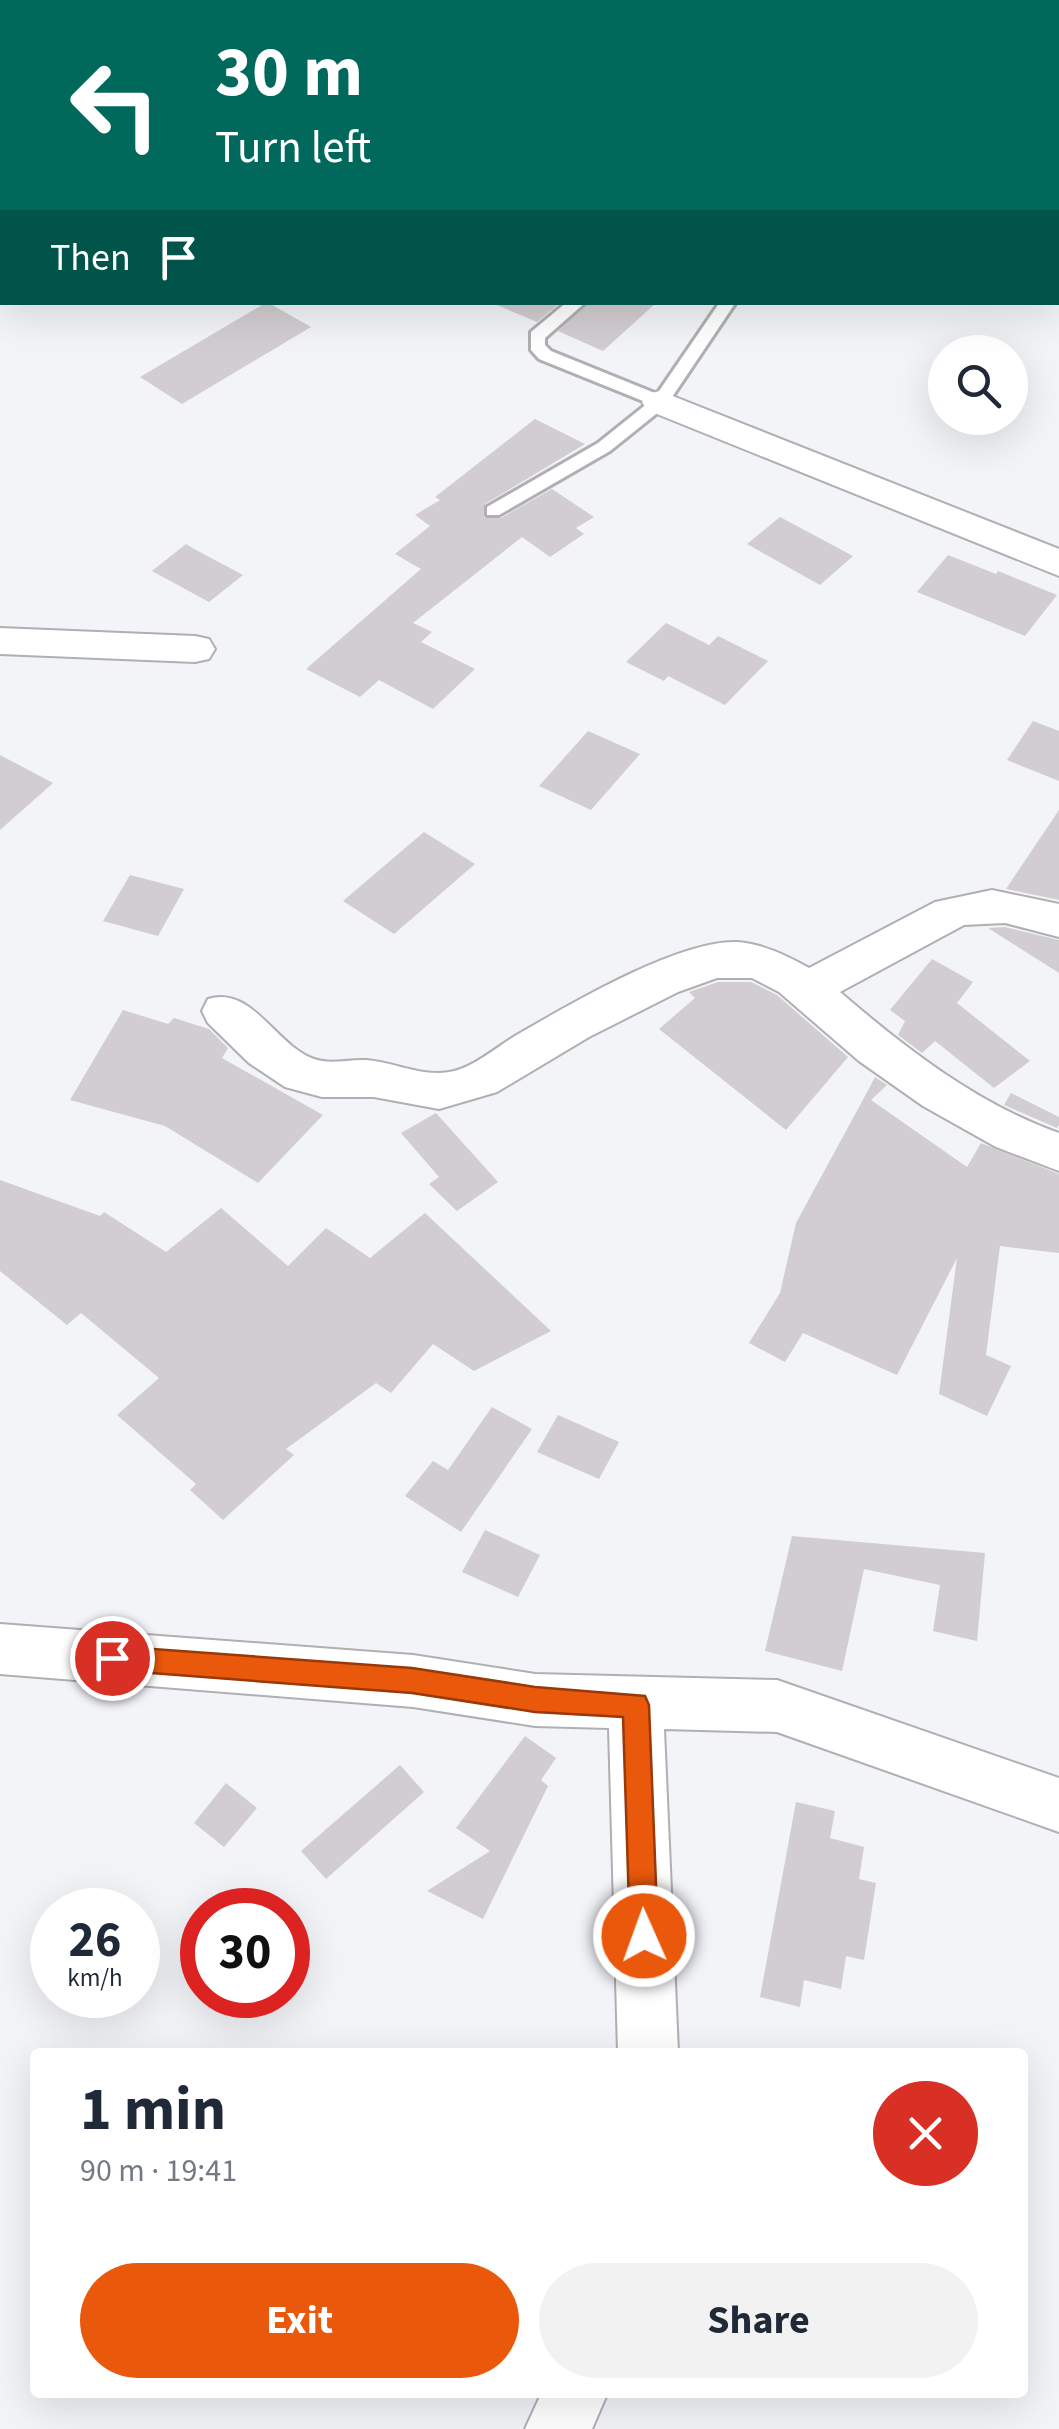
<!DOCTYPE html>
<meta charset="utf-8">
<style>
body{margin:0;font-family:"Source Sans 3",sans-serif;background:#f2f2f3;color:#1f2937;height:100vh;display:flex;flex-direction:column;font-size:38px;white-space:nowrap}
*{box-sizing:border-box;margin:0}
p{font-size:32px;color:#747a83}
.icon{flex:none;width:55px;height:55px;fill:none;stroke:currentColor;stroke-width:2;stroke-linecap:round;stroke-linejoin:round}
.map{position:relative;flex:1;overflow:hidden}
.drawer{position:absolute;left:30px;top:2048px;width:998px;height:350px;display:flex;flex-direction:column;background:#fff;border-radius:10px;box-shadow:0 10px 40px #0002}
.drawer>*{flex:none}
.banner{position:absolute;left:0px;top:0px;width:1060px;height:305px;box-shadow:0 10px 40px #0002;background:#00695c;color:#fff;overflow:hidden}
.tools{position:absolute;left:928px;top:335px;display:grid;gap:20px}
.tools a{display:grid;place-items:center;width:100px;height:100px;border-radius:50%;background:#fff;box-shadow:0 10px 40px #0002;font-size:50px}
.speed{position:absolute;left:30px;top:1888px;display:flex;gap:20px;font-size:50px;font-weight:700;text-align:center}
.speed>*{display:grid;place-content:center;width:130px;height:130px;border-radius:50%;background:#fff;box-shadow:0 10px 40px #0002;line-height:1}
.speed small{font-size:25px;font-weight:400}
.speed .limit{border:15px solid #d22;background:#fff;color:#111}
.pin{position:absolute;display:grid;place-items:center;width:85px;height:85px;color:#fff;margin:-42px;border:5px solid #fff;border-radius:50%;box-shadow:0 2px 10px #0007}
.me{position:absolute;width:110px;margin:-55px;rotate:358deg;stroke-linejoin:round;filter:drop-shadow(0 0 8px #0008)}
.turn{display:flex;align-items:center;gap:35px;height:210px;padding:0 50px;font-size:45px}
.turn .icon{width:130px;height:130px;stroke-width:2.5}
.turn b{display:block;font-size:70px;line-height:85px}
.then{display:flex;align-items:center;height:95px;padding:0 50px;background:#0003;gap:20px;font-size:38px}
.round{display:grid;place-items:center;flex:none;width:105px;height:105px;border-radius:52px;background:#f2f2f3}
.summary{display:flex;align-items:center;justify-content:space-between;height:170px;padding:0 50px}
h1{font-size:60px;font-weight:700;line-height:75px}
.action{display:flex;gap:20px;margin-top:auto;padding:20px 50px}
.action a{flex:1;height:115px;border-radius:60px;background:#ea580c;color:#fff;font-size:40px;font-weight:700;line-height:115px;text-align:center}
.action a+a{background:#f2f2f3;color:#1f2937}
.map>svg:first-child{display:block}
.building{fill:#d1cdd1}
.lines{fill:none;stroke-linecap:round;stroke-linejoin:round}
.lane-casing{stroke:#afafb4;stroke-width:6}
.street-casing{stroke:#afafb4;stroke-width:4}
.lane{fill:#fff;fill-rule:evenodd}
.street{fill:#fff;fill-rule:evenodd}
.route{fill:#ea580c;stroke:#983908;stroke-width:2.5}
</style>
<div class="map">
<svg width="1059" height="2429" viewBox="0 0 1059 2429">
<rect width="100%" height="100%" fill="#f3f4f8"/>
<!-- building -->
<g class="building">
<path d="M 267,302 L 311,327 L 182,404 L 140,377 Z"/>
<path d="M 490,302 L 561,302 L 537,322 Z"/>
<path d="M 590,302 L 657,302 L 603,351 L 558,331 Z"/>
<path d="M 535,419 L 585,444 L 485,504 L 484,518 L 501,518 L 552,489 L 594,517 L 576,528 L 584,534 L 550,557 L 522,537 L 413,623 L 432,632 L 421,642 L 475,669 L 433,709 L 379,680 L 360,697 L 306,669 L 421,569 L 395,554 L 430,526 L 415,515 L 440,500 L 435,497 Z"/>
<path d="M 780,517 L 853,556 L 820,585 L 747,544 Z"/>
<path d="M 186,544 L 196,550 L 243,575 L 209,602 L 152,571 Z"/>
<path d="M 948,555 L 996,574 L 998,571 L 1057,595 L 1025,636 L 917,592 Z"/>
<path d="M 666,623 L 709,645 L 718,636 L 768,661 L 725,705 L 668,676 L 664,681 L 626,662 Z"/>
<path d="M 1033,721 L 1059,731 L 1059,781 L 1007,760 Z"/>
<path d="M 588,731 L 640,754 L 591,810 L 539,786 Z"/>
<path d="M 0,755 L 53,783 L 0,830 Z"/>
<path d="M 1059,810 L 1059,900 L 1006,889 Z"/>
<path d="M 424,832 L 475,864 L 394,934 L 343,901 Z"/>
<path d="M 130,875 L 184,889 L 158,936 L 103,921 Z"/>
<path d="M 1005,927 L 1059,940 L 1059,973 L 988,928 Z"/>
<path d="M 932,959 L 973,982 L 957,1003 L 1030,1061 L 994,1088 L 935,1041 L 922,1053 L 898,1035 L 905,1021 L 890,1010 Z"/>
<path d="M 718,982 L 751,982 L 777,995 L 848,1057 L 786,1130 L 659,1029 L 695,998 L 689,992 Z"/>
<path d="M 123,1010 L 168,1024 L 174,1018 L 209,1029 L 228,1048 L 222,1058 L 323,1115 L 258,1183 L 165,1126 L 70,1100 Z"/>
<path d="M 875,1077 L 887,1085 L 871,1100 L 967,1167 L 981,1143 L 1059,1174 L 1059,1253 L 1000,1246 L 986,1355 L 1011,1366 L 987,1416 L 939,1394 L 957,1258 L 897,1375 L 803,1333 L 785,1362 L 749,1343 L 780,1293 L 796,1223 L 865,1096 L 870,1099 L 865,1096 Z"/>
<path d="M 1011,1093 L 1059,1117 L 1059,1125 L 1057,1128 L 1004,1105 Z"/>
<path d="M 436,1113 L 498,1182 L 457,1211 L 429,1184 L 439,1177 L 401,1133 Z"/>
<path d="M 0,1180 L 100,1216 L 104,1212 L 166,1252 L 221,1208 L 288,1266 L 326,1228 L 370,1258 L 425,1213 L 551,1331 L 474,1371 L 433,1344 L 391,1393 L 376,1383 L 286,1449 L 294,1455 L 223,1520 L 190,1490 L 196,1484 L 117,1415 L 159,1378 L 81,1313 L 67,1325 L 0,1271 Z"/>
<path d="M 492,1407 L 532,1429 L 461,1532 L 405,1496 L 433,1461 L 448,1470 Z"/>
<path d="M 558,1415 L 619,1442 L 599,1479 L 537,1452 Z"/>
<path d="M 485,1530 L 540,1555 L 518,1597 L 462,1572 Z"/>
<path d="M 792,1536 L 985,1553 L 977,1641 L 933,1631 L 940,1585 L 864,1569 L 842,1671 L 765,1651 Z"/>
<path d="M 525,1736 L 556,1758 L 541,1780 L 548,1786 L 483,1919 L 427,1891 L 490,1851 L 456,1828 Z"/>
<path d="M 400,1765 L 424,1792 L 326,1879 L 301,1851 Z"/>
<path d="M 226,1783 L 257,1808 L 224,1847 L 194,1823 Z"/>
<path d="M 796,1802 L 835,1811 L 830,1838 L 864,1847 L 859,1879 L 876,1883 L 864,1960 L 846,1956 L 841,1989 L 804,1980 L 800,2007 L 760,1997 Z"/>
</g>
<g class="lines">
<defs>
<path id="lane" d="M 567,302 L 586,302 L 545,338 L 545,345 L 551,351 L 657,394 L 720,302 L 736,302 L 666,406 L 610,451 L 499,515 L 487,515 L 487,507 L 598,443 L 648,403 L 539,359 L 531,350 L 531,332 Z"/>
<g id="street">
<rect x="1058" y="62" width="1" height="19"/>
<path d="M 2,149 L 2,170 L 0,171 L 0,150 Z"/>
<path d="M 660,391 L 1059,549 L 1059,576 L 647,410 L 642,402 L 647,394 Z"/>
<path d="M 0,628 L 195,636 L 209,639 L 215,649 L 209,659 L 195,662 L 0,654 Z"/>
<path d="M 992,890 L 1059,904 L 1059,937 L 1005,923 L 964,925 L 840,992 C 905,1048 977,1104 1059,1133 L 1059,1171 L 996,1147 L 923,1106 L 859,1061 L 779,992 L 752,978 L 717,978 L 678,992 L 589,1037 L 497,1092 L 439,1109 L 374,1097 L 322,1097 L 285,1087 L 249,1063 L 208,1023 L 202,1011 L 208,999 C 252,985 275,1045 314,1059 C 330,1065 349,1059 366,1060 C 394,1062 421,1077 449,1072 C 473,1068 495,1048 515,1036 C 567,1006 679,939 738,942 C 763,944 788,956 809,968 L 935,902 Z"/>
<path d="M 0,1624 L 413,1655 L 535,1674 L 777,1680 L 1059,1778 L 1059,1832 L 777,1732 L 664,1729 L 678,2052 L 618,2052 L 609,1728 L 535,1726 L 413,1707 L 0,1674 Z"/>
<path d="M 542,2392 L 608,2392 L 592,2429 L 525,2429 Z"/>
</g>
</defs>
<!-- lane casing -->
<use href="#lane" class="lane-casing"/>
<!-- street casing -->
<use href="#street" class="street-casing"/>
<!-- lane -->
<use href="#lane" class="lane"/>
<!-- street -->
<use href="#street" class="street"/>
</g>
<!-- route -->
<path class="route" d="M 112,1646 L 412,1668 L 535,1687 L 645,1696 L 649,1705 L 658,1936 L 654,1946 L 644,1950 L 634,1946 L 630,1936 L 623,1717 L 535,1712 L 412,1693 L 112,1670 L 103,1667 L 100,1658 L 103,1649 Z"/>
</svg>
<div class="tools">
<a><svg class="icon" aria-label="search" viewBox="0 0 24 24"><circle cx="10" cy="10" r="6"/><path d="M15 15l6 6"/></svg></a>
</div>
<div class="speed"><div>26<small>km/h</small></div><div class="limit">30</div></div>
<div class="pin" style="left:112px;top:1658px;background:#d93025"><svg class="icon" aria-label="arrive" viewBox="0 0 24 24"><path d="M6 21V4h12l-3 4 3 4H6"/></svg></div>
<svg class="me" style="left:644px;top:1936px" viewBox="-20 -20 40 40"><circle r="17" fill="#ea580c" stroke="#fff" stroke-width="3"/><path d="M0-11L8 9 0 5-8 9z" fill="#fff"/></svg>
<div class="banner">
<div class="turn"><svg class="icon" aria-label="left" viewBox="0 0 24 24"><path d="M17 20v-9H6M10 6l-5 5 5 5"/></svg><div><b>30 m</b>Turn left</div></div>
<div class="then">Then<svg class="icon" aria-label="arrive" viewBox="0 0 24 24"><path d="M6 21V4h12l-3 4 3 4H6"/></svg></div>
</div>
<section class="drawer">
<div class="summary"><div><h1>1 min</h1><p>90 m · 19:41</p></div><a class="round" style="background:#d93025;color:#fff"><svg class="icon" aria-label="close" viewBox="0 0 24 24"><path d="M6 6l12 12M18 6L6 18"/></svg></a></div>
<div class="action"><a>Exit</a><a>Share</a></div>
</section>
</div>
